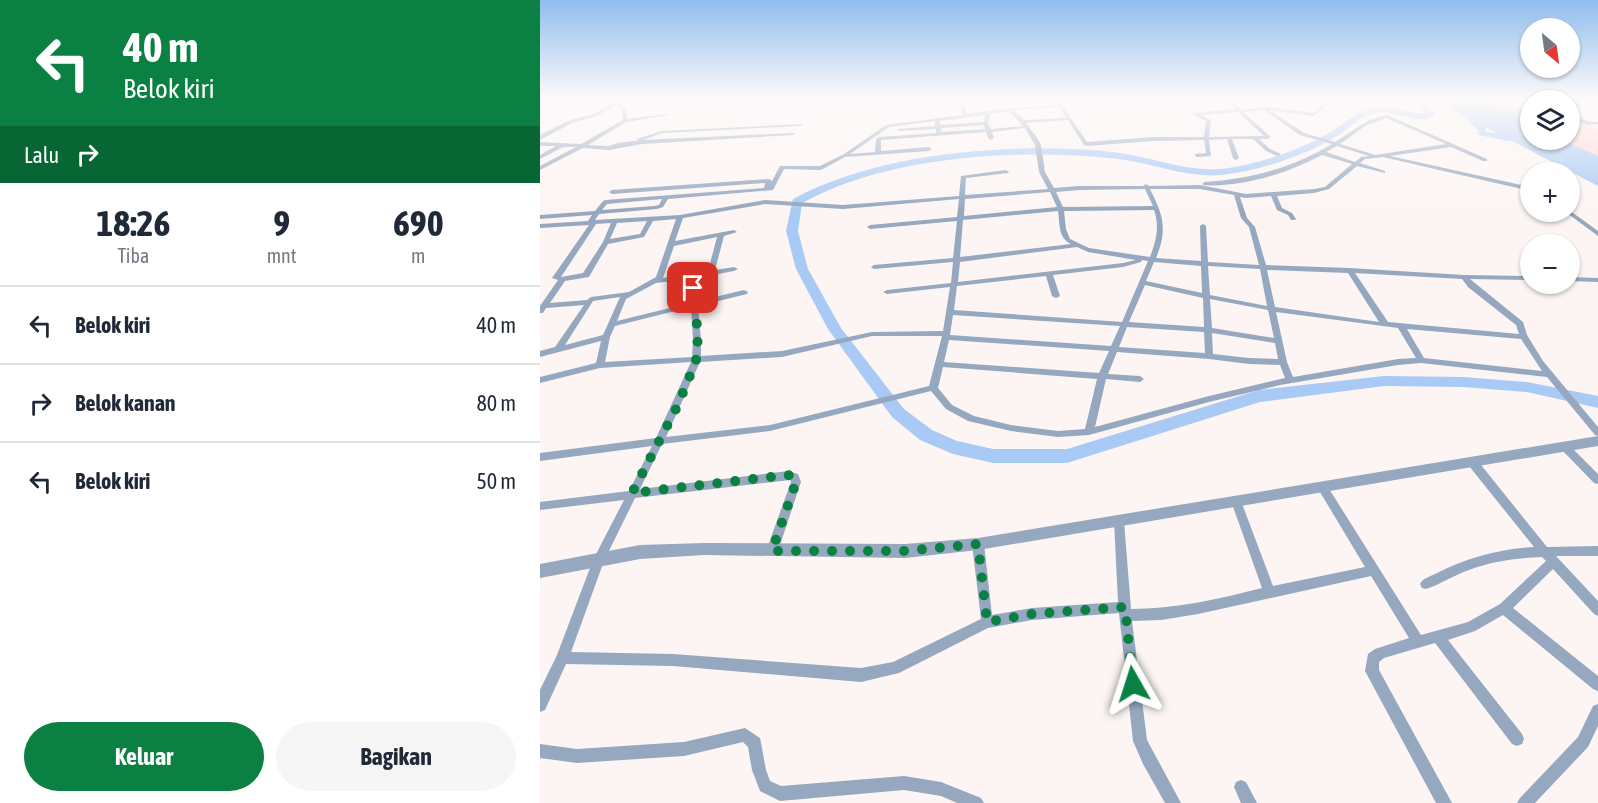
<!DOCTYPE html>
<html lang="id">
<meta charset="utf-8">
<style>
body{margin:0;font-family:"Asap Condensed",sans-serif;background:#f6f6f7;color:#1f2937;height:100vh;display:flex;flex-direction:column;font-size:22px;white-space:nowrap}
*{box-sizing:border-box;margin:0}
p{font-size:20px;color:#747a83}
.icon{flex:none;width:33px;height:33px;fill:none;stroke:currentColor;stroke-width:2;stroke-linecap:round;stroke-linejoin:round}
.map{position:relative;flex:1;overflow:hidden}
.details{display:flex;flex-direction:column;background:#fff;width:540px}
.details>*{flex:none}
.banner{background:#0b8043;color:#fff;overflow:hidden}
.needle{width:39px;rotate:151deg}
.buttons{position:absolute;left:980px;top:18px;display:grid;gap:12px}
.buttons a{display:grid;place-items:center;width:60px;height:60px;border-radius:50%;background:#fff;box-shadow:0 2px 4px #0004;font-size:30px}
.pin{position:absolute;display:grid;place-items:center;width:51px;height:51px;color:#fff;margin:-26px;border-radius:12px;box-shadow:0 3px 9px #0006}
.me{position:absolute;width:66px;margin:-33px;rotate:354deg;stroke-linejoin:round;filter:drop-shadow(0 0 4px #0008)}
.turn{display:flex;align-items:center;gap:21px;height:126px;padding:0 24px;font-size:27px}
.turn .icon{width:78px;height:78px;stroke-width:2.5}
.turn b{display:block;font-size:42px;line-height:51px}
.then{display:flex;align-items:center;height:57px;padding:0 24px;background:#0003;gap:12px;font-size:22px}
.eta{display:flex;justify-content:space-evenly;align-items:center;height:102px;text-align:center}
.eta b{font-size:36px;font-weight:700;line-height:42px}
.cta{display:flex;gap:12px;margin-top:auto;padding:12px 24px}
.cta a{flex:1;height:69px;border-radius:36px;background:#0b8043;color:#fff;font-size:24px;font-weight:700;line-height:69px;text-align:center}
.cta a+a{background:#f6f6f7;color:#1f2937}
ul{padding:0;list-style:none}
li{display:flex;align-items:center;gap:18px;height:78px;padding:0 24px;border-top:2px solid #e0e1e3}
li div{flex:1}
li b{display:block;font-size:22px}
li em{font-style:normal}
main{display:flex;flex:1;min-height:0}
.map>svg:first-child{display:block}
.green{fill:#fed6d3}
.water{fill:#a9caf5}
.lines{fill:none;stroke-linecap:round;stroke-linejoin:round}
.canal{fill:#a9caf5;fill-rule:evenodd}
.river{fill:#a9caf5;fill-rule:evenodd}
.minor{fill:#96a8bf;fill-rule:evenodd}
.tertiary{fill:#96a8bf;fill-rule:evenodd}
.route{stroke:#0b8043;stroke-width:10;stroke-dasharray:0 18}
</style>
<main>
<section class="details">
<div class="banner">
<div class="turn"><svg class="icon" aria-label="left" viewBox="0 0 24 24"><path d="M17 20v-9H6M10 6l-5 5 5 5"/></svg><div><b>40 m</b>Belok kiri</div></div>
<div class="then">Lalu<svg class="icon" aria-label="right" viewBox="0 0 24 24"><path d="M7 20v-9h11M14 6l5 5-5 5"/></svg></div>
</div>
<div class="eta">
<div><b>18:26</b><p>Tiba</p></div>
<div><b>9</b><p>mnt</p></div>
<div><b>690</b><p>m</p></div>
</div>
<ul>
<li><svg class="icon" aria-label="left" viewBox="0 0 24 24"><path d="M17 20v-9H6M10 6l-5 5 5 5"/></svg><div><b>Belok kiri</b></div><em>40 m</em></li>
<li><svg class="icon" aria-label="right" viewBox="0 0 24 24"><path d="M7 20v-9h11M14 6l5 5-5 5"/></svg><div><b>Belok kanan</b></div><em>80 m</em></li>
<li><svg class="icon" aria-label="left" viewBox="0 0 24 24"><path d="M17 20v-9H6M10 6l-5 5 5 5"/></svg><div><b>Belok kiri</b></div><em>50 m</em></li>
</ul>
<div class="cta"><a>Keluar</a><a>Bagikan</a></div>
</section>
<div class="map">
<svg width="1058" height="803" viewBox="0 0 1058 803">
<rect width="100%" height="100%" fill="#fcf5f4"/>
<!-- green -->
<g class="green">
<path d="M 943,99 L 990,100 L 990,123 Z"/>
<path d="M 1029,118 L 1058,130 L 1058,156 L 1022,140 L 1029,140 Z"/>
</g>
<!-- water -->
<path class="water" d="M 892,99 L 943,99 L 990,123 L 990,140 L 1022,140 L 1058,156 L 1058,186 Z"/>
<g class="lines">
<!-- canal -->
<g class="canal">
<path d="M 90,99 L 101,99 L 76,103 L 67,110 L 63,109 L 73,101 Z"/>
<path d="M 33,119 L 37,120 L 0,138 L 0,134 Z"/>
</g>
<!-- river -->
<g class="river">
<path d="M 886,99 C 911,99 927,111 946,127 L 946,132 L 967,135 L 967,131 L 970,130 L 982,137 L 969,141 L 938,135 L 938,130 C 925,118 905,98 887,105 L 896,114 C 880,129 852,106 831,114 C 818,118 808,129 797,136 C 764,156 719,171 681,175 C 646,178 612,163 578,159 C 482,148 348,155 262,203 L 258,231 L 268,269 L 301,328 L 364,409 L 392,430 L 417,441 L 453,449 L 527,449 L 719,390 L 844,376 L 923,377 L 987,382 L 1058,396 L 1058,408 L 987,392 L 923,387 L 844,386 L 720,402 L 527,463 L 453,463 L 413,454 L 380,440 L 352,417 L 288,329 L 256,269 L 246,231 L 253,199 C 341,151 475,142 573,152 C 609,156 645,172 681,169 C 717,165 757,151 789,133 C 805,124 817,110 836,107 C 853,105 869,113 885,114 L 877,104 Z"/>
<path d="M 1028,99 L 1037,99 L 1044,106 L 1029,112 L 1029,106 L 1034,105 Z"/>
<path d="M 952,109 L 990,110 L 990,116 L 949,114 L 949,110 Z"/>
</g>
<!-- minor -->
<g class="minor">
<path d="M 78,99 L 82,99 L 80,103 L 86,110 L 87,119 L 126,114 L 128,115 L 86,122 L 48,145 L 69,146 L 78,143 L 102,140 L 253,133 L 255,134 L 253,135 L 102,144 L 69,150 L 43,148 L 0,170 L 0,166 L 36,147 L 23,147 L 0,159 L 0,155 L 16,146 L 0,146 L 0,142 L 41,144 L 83,120 L 82,110 L 77,105 L 57,116 L 32,123 L 0,140 L 0,136 L 28,121 L 53,114 L 76,102 Z"/>
<path d="M 420,99 L 424,99 L 426,114 L 470,108 L 522,105 L 547,142 L 614,137 L 664,137 L 666,121 L 652,114 L 654,113 L 696,109 L 685,99 L 689,99 L 700,109 L 731,107 L 773,113 L 790,99 L 794,99 L 774,116 L 729,110 L 764,133 L 795,142 L 829,120 L 847,115 L 947,159 L 947,161 L 943,161 L 911,147 L 850,156 L 990,187 L 990,191 L 843,157 L 825,159 L 820,163 L 845,171 L 845,173 L 817,166 L 789,189 L 774,193 L 737,196 L 742,208 L 752,213 L 756,219 L 755,220 L 751,220 L 748,215 L 737,210 L 731,196 L 706,198 L 700,197 L 707,218 L 715,227 L 726,265 L 809,268 L 924,275 L 990,276 L 990,280 L 930,279 L 983,322 L 987,335 L 1003,361 L 1058,427 L 1058,436 L 1055,435 L 1007,377 L 881,363 L 858,365 L 740,385 L 669,402 L 549,435 L 518,437 L 471,431 L 428,421 L 406,409 L 391,391 L 230,431 L 122,444 L 100,489 L 248,471 L 258,474 L 261,482 L 238,551 L 236,554 L 232,556 L 228,554 L 226,551 L 251,482 L 250,480 L 95,498 L 64,561 L 31,652 L 133,654 L 321,668 L 353,662 L 441,619 L 432,544 L 434,541 L 438,539 L 442,541 L 444,544 L 452,615 L 492,608 L 578,602 L 574,521 L 575,518 L 579,517 L 583,518 L 584,521 L 591,609 C 635,609 679,599 722,588 L 691,501 L 692,498 L 696,497 L 700,498 L 701,501 L 733,586 L 825,567 L 777,487 L 778,484 L 782,483 L 786,484 L 881,635 L 928,622 L 960,604 L 1006,561 L 1002,557 C 977,558 952,561 929,570 C 914,575 901,584 886,589 L 882,588 L 880,584 C 883,578 889,577 895,574 C 926,558 960,549 994,547 L 929,466 L 928,463 L 929,460 L 937,460 L 1007,547 L 1058,546 L 1058,556 L 1016,556 L 1058,601 L 1058,616 L 1054,614 L 1013,569 L 973,608 L 1058,676 L 1058,691 L 1053,689 L 963,615 L 935,631 L 908,640 L 982,734 L 984,739 L 982,744 L 977,746 L 972,744 L 895,643 L 844,658 L 839,662 L 839,670 L 912,803 L 896,803 L 825,671 L 828,654 L 835,649 L 869,638 L 831,576 L 658,614 L 621,620 L 592,621 L 607,740 L 641,803 L 625,803 L 603,764 L 593,741 L 579,613 L 492,620 L 448,628 L 359,673 L 321,682 L 133,666 L 26,664 L 5,710 L 0,712 L 0,690 L 17,655 L 53,560 L 84,500 L 0,510 L 0,502 L 89,491 L 112,446 L 0,461 L 0,453 L 116,438 L 151,362 L 60,368 L 0,383 L 0,377 L 56,363 L 61,341 L 0,357 L 0,351 L 15,347 L 44,305 L 6,308 L 3,313 L 0,313 L 0,306 L 18,280 L 12,278 L 49,225 L 0,228 L 0,224 L 48,221 L 52,215 L 0,219 L 0,215 L 55,211 L 63,201 L 65,200 L 224,188 L 225,183 L 72,194 L 69,192 L 72,190 L 229,179 L 232,181 L 231,183 L 240,166 L 280,166 L 304,154 L 346,125 L 422,115 ZM 519,107 L 526,118 L 484,120 L 474,110 ZM 724,110 L 760,135 L 792,144 C 752,168 711,179 665,182 L 663,183 L 663,185 C 701,188 748,173 782,155 L 812,164 L 785,187 L 774,189 L 706,194 L 660,185 L 609,186 L 606,184 L 603,186 L 539,186 L 514,188 L 505,172 L 501,145 L 496,136 L 486,123 L 528,120 L 544,145 L 546,146 L 614,141 L 664,140 L 666,153 L 655,154 L 655,156 L 657,157 L 671,156 L 669,140 L 687,139 L 693,158 L 696,160 L 699,158 L 692,139 L 713,139 L 726,151 L 738,156 L 741,154 L 730,149 L 719,139 L 728,139 L 731,137 L 703,112 ZM 469,111 L 483,126 L 451,129 L 448,123 L 450,114 ZM 698,112 L 724,136 L 669,137 L 671,120 L 660,115 ZM 445,115 L 444,122 L 400,125 L 400,121 ZM 846,118 L 906,144 L 835,155 L 800,144 L 825,126 ZM 395,121 L 395,126 L 359,129 L 357,130 L 359,131 L 396,129 L 396,133 L 339,137 L 336,139 L 335,152 L 310,154 L 349,127 ZM 444,125 L 445,129 L 401,132 L 401,128 ZM 485,128 L 495,145 L 499,172 L 508,189 L 425,195 L 426,178 L 468,173 L 469,172 L 466,170 L 421,176 L 419,196 L 303,205 L 225,200 L 140,215 L 55,220 L 59,214 L 117,209 L 123,207 L 128,199 L 233,190 L 244,169 L 281,170 L 305,157 L 389,151 L 392,149 L 389,147 L 341,151 L 341,140 L 446,132 L 448,138 L 451,140 L 454,138 L 452,132 ZM 797,146 L 829,156 L 821,157 L 815,162 L 786,152 ZM 605,189 L 613,206 L 523,207 L 516,192 L 539,190 ZM 610,189 L 660,189 L 694,195 L 701,218 L 709,227 L 719,265 L 668,262 L 666,226 L 663,224 L 660,226 L 661,261 L 616,258 C 628,229 623,215 610,189 ZM 510,192 L 517,207 L 424,216 L 425,199 ZM 122,199 L 119,205 L 114,206 L 62,210 L 67,204 ZM 419,199 L 417,217 L 330,225 L 327,227 L 330,229 L 417,221 L 413,258 L 334,265 L 331,267 L 334,269 L 413,262 L 411,283 L 347,290 L 343,292 L 347,294 L 410,287 L 403,331 L 332,332 L 242,351 L 161,356 L 161,340 L 158,306 L 207,294 L 208,292 L 204,290 L 158,301 L 157,278 L 194,271 L 198,269 L 194,267 L 175,270 L 184,236 L 197,232 L 194,230 L 135,241 L 143,218 L 225,204 L 303,209 ZM 614,210 C 620,227 616,241 610,257 L 549,248 L 530,239 L 526,229 L 524,211 ZM 518,211 C 520,224 518,238 531,244 L 420,257 L 423,220 ZM 136,219 L 116,277 L 89,292 L 51,297 L 47,300 L 10,303 L 25,281 L 49,277 L 68,244 L 104,237 L 113,221 ZM 107,221 L 100,234 L 70,239 L 77,223 ZM 71,223 L 63,242 L 43,273 L 21,277 L 56,224 ZM 177,237 L 168,271 L 123,278 L 134,246 ZM 537,247 L 548,252 L 596,260 L 583,263 L 418,282 L 420,262 ZM 602,260 L 608,261 L 582,322 L 414,310 L 417,286 L 506,276 L 512,296 L 516,298 L 520,296 L 513,275 L 583,267 L 601,262 ZM 614,262 L 661,266 L 662,293 L 606,281 ZM 668,266 L 720,269 L 727,306 L 670,295 ZM 727,270 L 808,273 L 839,322 L 735,307 ZM 815,273 L 922,279 L 928,287 L 976,325 L 979,334 L 848,322 ZM 150,279 L 150,303 L 77,321 L 86,299 L 116,283 ZM 605,285 L 663,298 L 664,327 L 589,322 ZM 80,297 L 63,335 L 25,345 L 53,301 ZM 670,299 L 728,310 L 734,338 L 672,328 ZM 151,307 L 153,340 L 152,357 L 65,362 L 70,337 L 75,326 ZM 736,312 L 858,328 L 876,358 L 858,359 L 753,377 L 747,362 ZM 413,315 L 580,326 L 571,346 L 410,335 ZM 587,327 L 664,332 L 665,353 L 579,347 ZM 867,329 L 981,339 L 1002,371 L 884,358 ZM 672,333 L 735,343 L 738,359 L 709,358 L 673,354 ZM 332,336 L 402,336 L 389,386 L 230,425 L 126,437 L 160,362 L 242,357 ZM 409,340 L 569,351 L 559,373 L 404,362 ZM 577,352 L 669,359 L 709,364 L 740,365 L 745,378 L 669,396 L 555,427 L 566,379 L 600,382 L 604,379 L 600,376 L 568,374 ZM 403,367 L 557,379 L 545,429 L 518,431 L 471,425 L 434,416 L 412,405 L 398,388 Z"/>
<path d="M 586,99 L 615,99 L 617,100 L 615,101 L 553,104 L 551,103 Z"/>
<path d="M 1029,114 L 1050,122 L 1058,122 L 1058,124 L 1047,125 L 1029,117 Z"/>
<path d="M 262,124 L 262,125 L 260,126 L 122,133 L 100,141 L 97,139 L 122,131 Z"/>
<path d="M 1029,210 L 1058,231 L 1058,236 L 1027,213 L 1026,212 L 1029,212 Z"/>
<path d="M 1029,277 L 1058,278 L 1058,282 L 1029,281 Z"/>
<path d="M 1024,442 L 1027,443 L 1058,474 L 1058,484 L 1054,483 L 1021,449 L 1019,446 L 1021,443 Z"/>
<path d="M 1058,704 L 1058,726 L 1048,747 L 995,803 L 977,803 L 980,798 L 1038,737 L 1053,706 Z"/>
<path d="M 205,728 L 220,738 L 226,770 L 230,781 L 241,786 L 364,776 L 401,782 L 441,798 L 444,803 L 417,803 L 401,796 L 364,790 L 240,801 L 220,791 L 212,770 L 208,747 L 203,742 L 144,756 L 37,763 L 0,758 L 0,744 L 37,749 L 144,742 Z"/>
<path d="M 701,780 L 706,782 L 717,803 L 701,803 L 694,787 L 696,782 Z"/>
</g>
<!-- tertiary -->
<path class="tertiary" d="M 1058,436 L 1058,446 L 438,550 L 365,558 L 164,555 L 100,559 L 0,578 L 0,564 L 100,545 L 164,543 L 365,544 L 438,538 Z"/>
</g>
<!-- sky -->
<linearGradient id="sky" x2="0" y2="1"><stop stop-color="#8fbded"/><stop offset="0.47" stop-color="#fefafa"/><stop offset="1" stop-color="#fefafa" stop-opacity="0"/></linearGradient>
<rect width="1058" height="211" fill="url(#sky)"/>
<g class="lines">
<!-- route -->
<path class="route" d="M 153,288 L 158,336 L 156,361 L 137,407 L 92,493 L 248,475 L 254,477 L 256,482 L 232,551 L 365,551 L 438,544 L 447,622 L 492,614 L 585,607 L 593,684"/>
</g>
</svg>
<div class="buttons">
<a><svg class="needle" viewBox="-14 -14 28 28"><path d="M0-13l5 13h-10z" fill="#e53935"/><path d="M0 13l5-13h-10z" fill="#747a83"/></svg></a>
<a><svg class="icon" aria-label="layers" viewBox="0 0 24 24"><path d="M12 4l9 5-9 5-9-5zM3 14l9 5 9-5"/></svg></a>
<a>+</a>
<a>−</a>
</div>
<div class="pin" style="left:153px;top:288px;background:#d93025"><svg class="icon" aria-label="arrive" viewBox="0 0 24 24"><path d="M6 21V4h12l-3 4 3 4H6"/></svg></div>
<svg class="me" style="left:593px;top:684px" viewBox="-20 -20 40 40"><path d="M0-17L14 15 0 8-14 15z" fill="#0b8043" stroke="#fff" stroke-width="4"/></svg>
</div>
</main>
